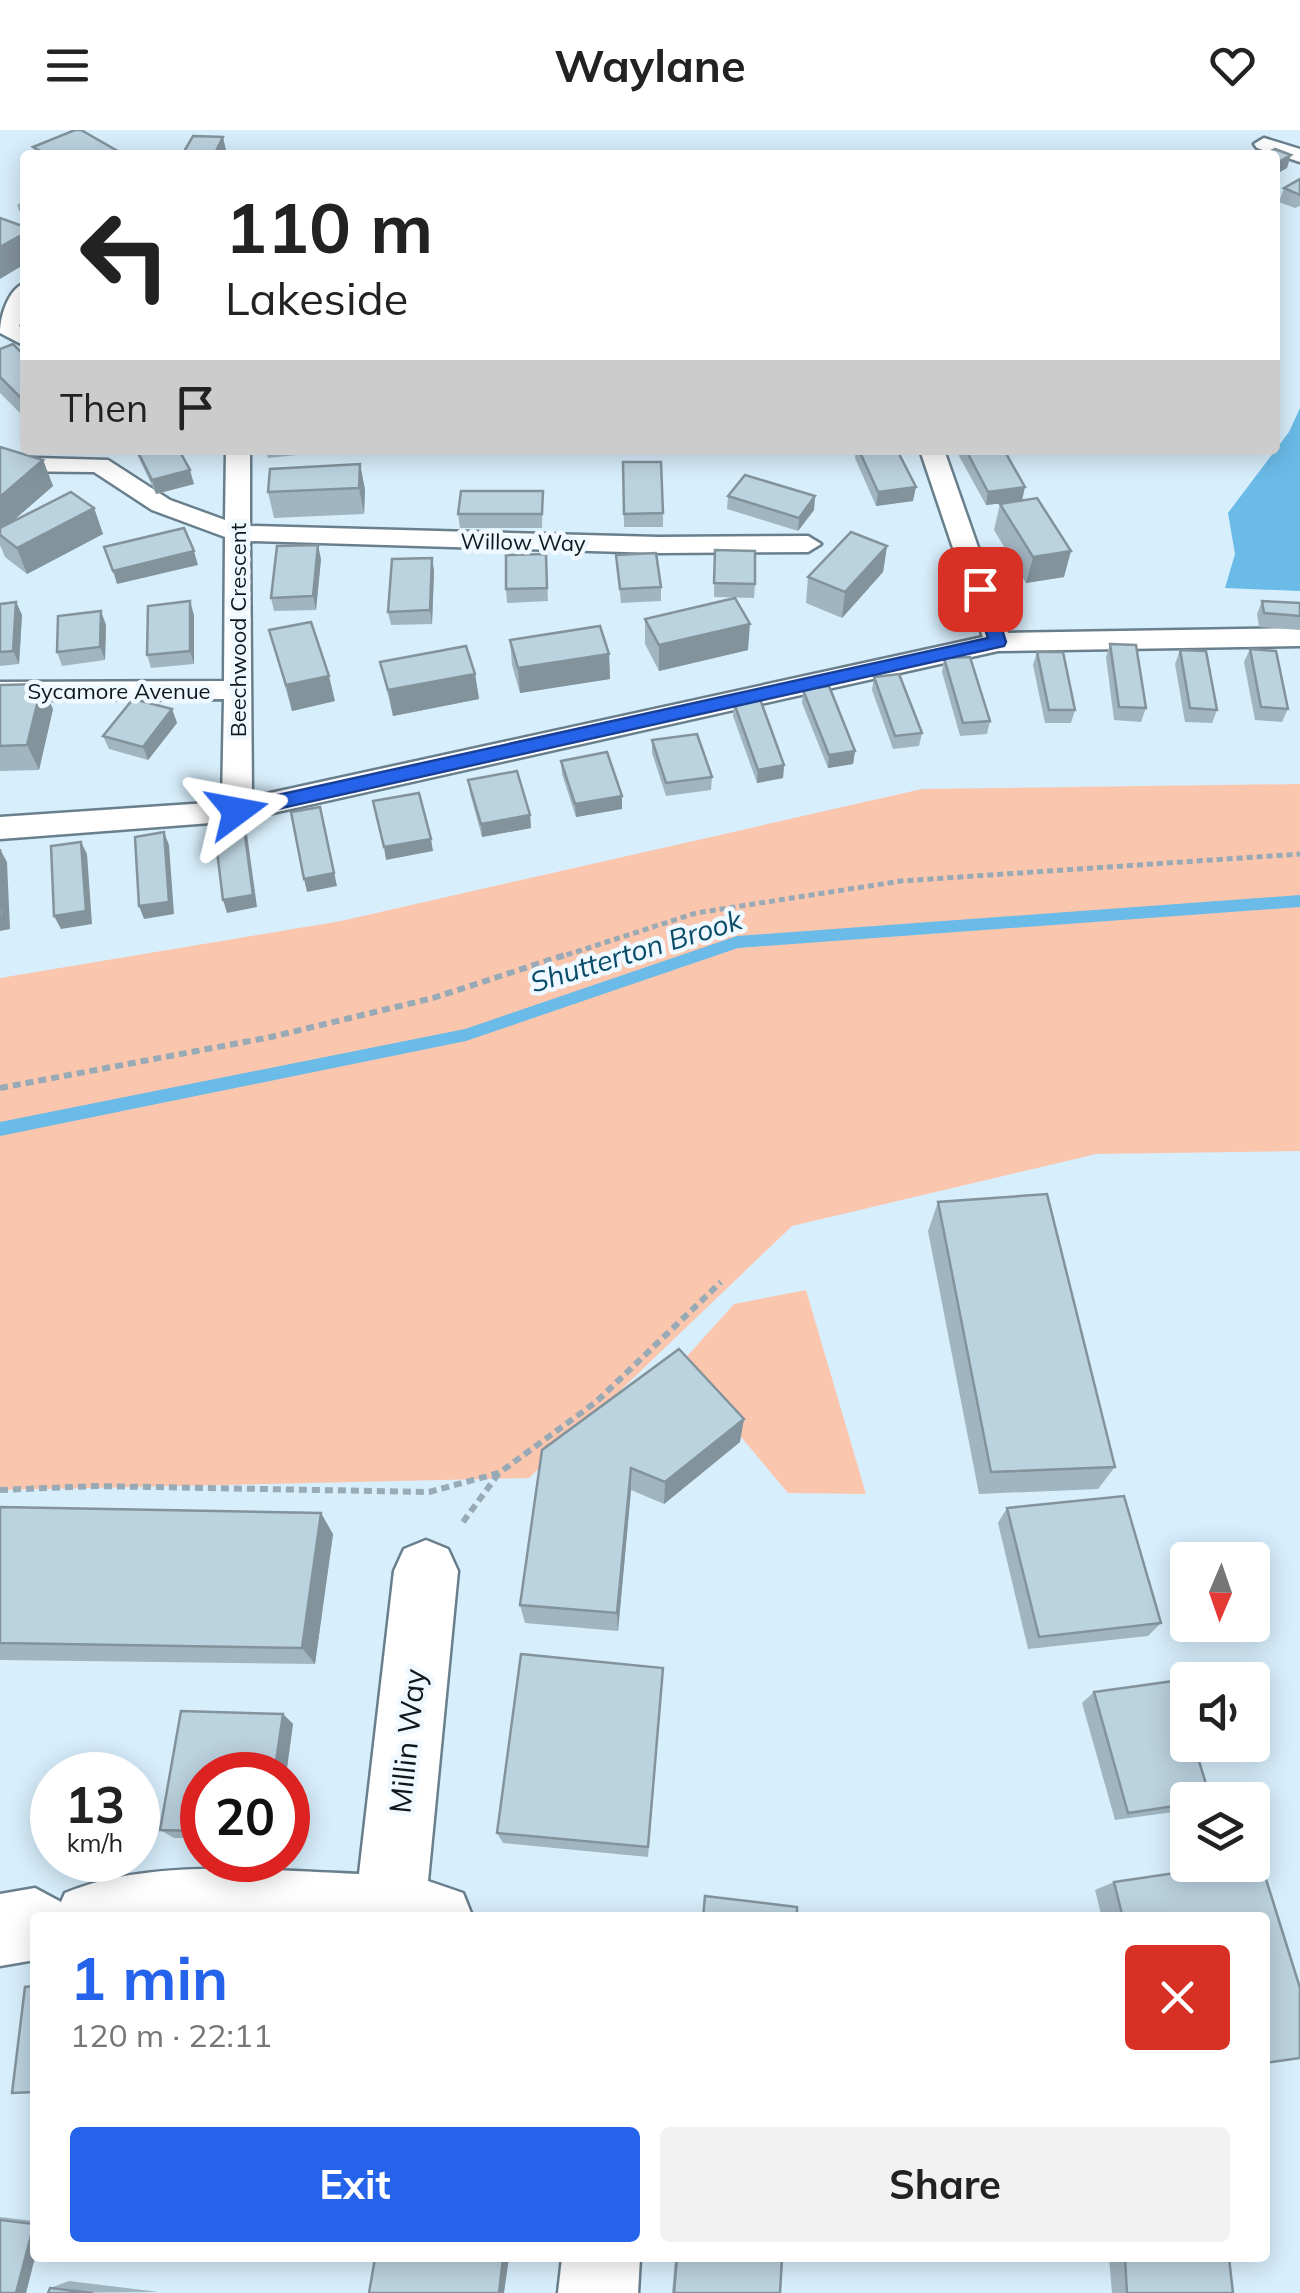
<!DOCTYPE html>
<meta charset="utf-8">
<style>
body{margin:0;font-family:Mulish,sans-serif;background:#f2f2f2;color:#222;height:100vh;display:flex;flex-direction:column;font-size:38px;white-space:nowrap}
*{box-sizing:border-box;margin:0}
p{font-size:32px;color:#767676}
.icon{flex:none;width:55px;height:55px;fill:none;stroke:currentColor;stroke-width:2;stroke-linecap:round;stroke-linejoin:round}
.map{position:relative;flex:1;overflow:hidden}
.sheet{position:absolute;left:30px;top:1782px;width:1240px;height:350px;display:flex;flex-direction:column;background:#fff;border-radius:10px;box-shadow:0 5px 25px #0003}
.sheet>*{flex:none}
.banner{position:absolute;left:20px;top:20px;width:1260px;height:305px;border-radius:10px;box-shadow:0 5px 25px #0003;background:#fff;color:#222;overflow:hidden}
.needle{width:65px;rotate:182deg}
.controls{position:absolute;left:1170px;top:1412px;display:grid;gap:20px}
.controls a{display:grid;place-items:center;width:100px;height:100px;border-radius:10px;background:#fff;box-shadow:0 5px 25px #0003;font-size:50px}
.speed{position:absolute;left:30px;top:1622px;display:flex;gap:20px;font-size:50px;font-weight:700;text-align:center}
.speed>*{display:grid;place-content:center;width:130px;height:130px;border-radius:50%;background:#fff;box-shadow:0 5px 25px #0003;line-height:1}
.speed small{font-size:25px;font-weight:400}
.speed .limit{border:15px solid #d22;background:#fff;color:#111}
.pin{position:absolute;display:grid;place-items:center;width:85px;height:85px;color:#fff;margin:-42px;border-radius:20px;box-shadow:0 5px 15px #0006}
.me{position:absolute;width:110px;margin:-55px;rotate:77deg;stroke-linejoin:round;filter:drop-shadow(0 0 8px #0008)}
.turn{display:flex;align-items:center;gap:35px;height:210px;padding:0 40px;font-size:45px}
.turn .icon{width:130px;height:130px;stroke-width:2.5}
.turn b{display:block;font-size:70px;line-height:85px}
.then{display:flex;align-items:center;height:95px;padding:0 40px;background:#0003;gap:20px;font-size:38px}
.round{display:grid;place-items:center;flex:none;width:105px;height:105px;border-radius:10px;background:#f2f2f2}
.headline{display:flex;align-items:center;justify-content:space-between;height:170px;padding:0 40px}
h1{font-size:60px;font-weight:700;line-height:75px;color:#2563eb}
.action{display:flex;gap:20px;margin-top:auto;padding:20px 40px}
.action a{flex:1;height:115px;border-radius:10px;background:#2563eb;color:#fff;font-size:40px;font-weight:700;line-height:115px;text-align:center}
.action a+a{background:#f2f2f2;color:#222}
header{display:flex;justify-content:space-between;align-items:center;height:130px;padding:0 40px;background:#fff;font-size:45px;font-weight:700}
.map>svg:first-child{display:block}
.green{fill:#fbc6ae}
.water{fill:#6abbe8}
.lines{fill:none;stroke-linecap:round;stroke-linejoin:round}
.stream{fill:#6abbe8;fill-rule:evenodd}
.lane-casing{stroke:#6a7f8c;stroke-width:5}
.street-casing{stroke:#6a7f8c;stroke-width:5}
.path-far1{stroke:#97aab5;stroke-width:5;stroke-dasharray:6 4;stroke-linecap:butt}
.path{stroke:#97aab5;stroke-width:6;stroke-dasharray:8 5;stroke-linecap:butt}
.lane{fill:#fff;fill-rule:evenodd}
.street{fill:#fff;fill-rule:evenodd}
.wall{fill:#a1b5c0}
.shaded-wall{fill:#83939c}
.building{fill:#bbd2df;stroke:#83939c;stroke-width:2.5}
.route{fill:#2563eb;stroke:#184099;stroke-width:2.5}
.labels{text-anchor:middle;stroke-width:9;stroke-linejoin:round;paint-order:stroke}
.far-street-label{font-size:22px;fill:#0f171c;stroke:#f0f9ff}
.water-label{font-size:28px;font-style:italic;fill:#084c6a;stroke:#f0f9ff}
.near-street-label{font-size:30px;fill:#0f171c;stroke:#f0f9ff}
</style>
<header><svg class="icon" aria-label="menu" viewBox="0 0 24 24"><path d="M4 6h16M4 12h16M4 18h16"/></svg>Waylane<svg class="icon" aria-label="heart" viewBox="0 0 24 24"><path d="M12 20l-8-8c-3-5 5-10 8-4 3-6 11-1 8 4z"/></svg></header>
<div class="map">
<svg width="1300" height="2163" viewBox="0 0 1300 2163">
<rect width="100%" height="100%" fill="#d7eefc"/>
<!-- green -->
<g class="green">
<path d="M 1300,654 L 1300,1021 L 1096,1024 L 792,1096 L 529,1348 L 0,1360 L 0,848 L 341,791 L 922,659 Z"/>
<path d="M 806,1160 L 866,1364 L 788,1363 L 680,1234 L 734,1174 Z"/>
</g>
<!-- water -->
<path class="water" d="M 1300,278 L 1300,461 L 1225,458 L 1235,424 L 1228,383 L 1289,302 Z"/>
<g class="lines">
<!-- stream -->
<path class="stream" d="M 1300,765 L 1300,777 L 738,818 L 466,911 L 0,1006 L 0,992 L 465,899 L 737,806 Z"/>
<defs>
<g id="lane">
<path d="M 1264,8 L 1300,19 L 1300,32 L 1257,18 L 1254,14 Z"/>
<path d="M 25,153 L 25,183 L 19,196 L 25,199 L 25,216 L 0,203 C 0,187 8,159 25,153 Z"/>
<path d="M 226,320 L 250,320 L 250,396 L 658,407 L 808,406 L 821,414 L 808,422 L 658,423 L 250,411 L 252,667 L 983,507 L 920,320 L 944,320 L 1008,503 L 1300,498 L 1300,516 L 998,521 L 237,691 L 0,709 L 0,687 L 222,672 L 224,569 L 0,570 L 0,552 L 224,551 L 225,407 L 152,380 L 94,342 L 0,341 L 0,327 L 108,330 L 170,370 L 225,390 Z"/>
</g>
<g id="street">
<path d="M 426,1410 L 448,1419 L 458,1441 L 428,1751 L 463,1763 L 473,1788 L 35,1788 L 35,1830 L 0,1836 L 0,1764 L 35,1758 L 61,1772 L 65,1763 C 152,1727 267,1741 359,1744 L 394,1441 L 404,1419 Z"/>
<path d="M 562,2128 L 640,2128 L 638,2163 L 558,2163 Z"/>
</g>
</defs>
<!-- lane casing -->
<use href="#lane" class="lane-casing"/>
<!-- street casing -->
<use href="#street" class="street-casing"/>
<!-- path-far1 -->
<path class="path-far1" d="M 557,828 L 696,783 L 901,751 L 1300,724"/>
<!-- path -->
<g class="path">
<path d="M 0,958 L 271,907 L 433,868 L 565,825"/>
<path d="M 0,1360 L 95,1356 L 429,1362 L 499,1343 L 596,1272 L 721,1152"/>
<path d="M 463,1392 L 499,1343"/>
</g>
<!-- lane -->
<use href="#lane" class="lane"/>
<!-- street -->
<use href="#street" class="street"/>
</g>
<!-- wall -->
<g class="wall">
<path d="M 33,17 L 122,25 L 36,25 Z"/>
<path d="M 1300,49 L 1300,76 L 1295,78 L 1279,72 L 1284,58 Z"/>
<path d="M 25,69 L 25,89 L 22,88 L 17,75 Z"/>
<path d="M 0,219 L 25,226 L 25,288 L 0,263 Z"/>
<path d="M 135,320 L 179,320 L 194,354 L 156,364 Z"/>
<path d="M 266,320 L 306,320 L 306,324 L 268,328 Z"/>
<path d="M 535,320 L 574,320 L 574,321 L 537,325 Z"/>
<path d="M 856,320 L 897,320 L 913,371 L 876,376 L 855,328 Z"/>
<path d="M 960,320 L 1004,320 L 1022,370 L 1064,447 L 1026,453 L 994,400 L 1000,374 L 1009,372 L 986,375 L 959,326 Z"/>
<path d="M 43,330 L 53,356 L 13,391 L 94,378 L 103,404 L 27,444 L 5,427 L 0,415 L 0,405 Z"/>
<path d="M 623,332 L 663,383 L 663,397 L 624,397 Z"/>
<path d="M 360,334 L 365,360 L 364,384 L 274,388 L 268,362 Z"/>
<path d="M 543,361 L 542,398 L 460,398 L 458,384 Z"/>
<path d="M 728,366 L 815,366 L 814,380 L 798,401 L 727,379 Z"/>
<path d="M 887,416 L 883,442 L 842,488 L 806,473 L 808,447 Z"/>
<path d="M 715,420 L 755,454 L 754,468 L 714,467 Z"/>
<path d="M 546,424 L 548,471 L 507,473 L 506,459 Z"/>
<path d="M 616,425 L 661,457 L 661,471 L 621,473 Z"/>
<path d="M 432,428 L 434,441 L 432,494 L 391,495 L 388,482 Z"/>
<path d="M 321,429 L 316,480 L 274,481 L 271,468 Z"/>
<path d="M 1262,471 L 1300,473 L 1300,500 L 1259,497 L 1257,484 Z"/>
<path d="M 16,472 L 22,485 L 19,534 L 0,536 L 0,474 Z"/>
<path d="M 194,485 L 194,534 L 151,538 L 147,525 Z"/>
<path d="M 645,489 L 748,520 L 659,541 L 645,514 Z"/>
<path d="M 106,495 L 105,530 L 62,536 L 57,522 Z"/>
<path d="M 269,500 L 335,571 L 292,581 Z"/>
<path d="M 510,510 L 609,524 L 610,549 L 520,563 L 512,535 Z"/>
<path d="M 1110,514 L 1146,578 L 1141,592 L 1114,590 L 1106,527 Z"/>
<path d="M 1250,519 L 1288,579 L 1282,592 L 1255,590 L 1244,532 Z"/>
<path d="M 1180,520 L 1217,580 L 1212,593 L 1185,592 L 1175,534 Z"/>
<path d="M 1037,522 L 1075,580 L 1071,593 L 1045,593 L 1033,535 Z"/>
<path d="M 944,528 L 990,591 L 987,604 L 960,606 L 942,542 Z"/>
<path d="M 380,532 L 475,544 L 479,569 L 393,586 Z"/>
<path d="M 874,547 L 922,603 L 919,616 L 893,619 L 872,560 Z"/>
<path d="M 0,555 L 53,579 L 39,640 L 0,641 Z"/>
<path d="M 803,560 L 855,621 L 853,634 L 828,638 L 802,573 Z"/>
<path d="M 734,573 L 784,635 L 783,648 L 757,653 L 733,586 Z"/>
<path d="M 172,579 L 177,593 L 148,630 L 109,619 L 103,606 Z"/>
<path d="M 652,610 L 712,647 L 711,660 L 666,666 L 652,623 Z"/>
<path d="M 561,631 L 622,666 L 622,679 L 576,687 L 562,644 Z"/>
<path d="M 468,650 L 530,685 L 531,698 L 482,707 L 470,663 Z"/>
<path d="M 938,1072 L 1115,1337 L 1098,1359 L 979,1364 L 928,1101 Z"/>
<path d="M 740,1312 L 664,1374 L 631,1360 L 618,1501 L 525,1493 L 520,1475 L 542,1320 Z"/>
<path d="M 0,1377 L 333,1404 L 315,1534 L 0,1530 Z"/>
<path d="M 1007,1378 L 1161,1493 L 1148,1506 L 1028,1519 L 998,1393 Z"/>
<path d="M 662,1554 L 648,1727 L 503,1713 L 497,1703 Z"/>
<path d="M 1094,1562 L 1188,1670 L 1188,1680 L 1115,1690 L 1082,1573 Z"/>
<path d="M 181,1581 L 283,1584 L 293,1594 L 286,1645 L 202,1645 L 202,1708 L 174,1708 L 160,1700 Z"/>
<path d="M 1114,1752 L 1265,1788 L 1102,1788 L 1095,1760 Z"/>
<path d="M 0,2087 L 35,2091 L 35,2127 L 26,2163 L 0,2163 Z"/>
<path d="M 675,2128 L 782,2128 L 780,2163 L 672,2163 Z"/>
<path d="M 1109,2128 L 1229,2128 L 1233,2163 L 1112,2163 Z"/>
<path d="M 69,2151 L 159,2162 L 48,2163 L 50,2158 Z"/>
</g>
<!-- shaded-wall -->
<g class="shaded-wall">
<path d="M 223,7 L 226,20 L 223,25 L 214,25 Z"/>
<path d="M 1291,25 L 1287,38 L 1275,45 L 1275,34 Z"/>
<path d="M 25,103 L 25,134 L 0,149 L 0,117 Z"/>
<path d="M 43,330 L 53,356 L 0,402 L 0,367 Z"/>
<path d="M 360,334 L 365,360 L 364,384 L 359,358 Z"/>
<path d="M 190,340 L 194,354 L 156,364 L 152,350 Z"/>
<path d="M 916,357 L 913,371 L 876,376 L 878,362 Z"/>
<path d="M 1025,357 L 1022,371 L 986,375 L 988,362 Z"/>
<path d="M 815,366 L 814,380 L 798,401 L 799,388 Z"/>
<path d="M 94,378 L 103,404 L 27,444 L 17,418 Z"/>
<path d="M 318,415 L 321,429 L 316,480 L 313,466 Z"/>
<path d="M 887,416 L 883,442 L 842,488 L 845,462 Z"/>
<path d="M 194,421 L 198,435 L 117,454 L 113,441 Z"/>
<path d="M 1071,421 L 1064,447 L 1026,453 L 1033,427 Z"/>
<path d="M 432,428 L 434,441 L 432,494 L 430,480 Z"/>
<path d="M 190,471 L 194,485 L 194,534 L 190,521 Z"/>
<path d="M 16,472 L 22,485 L 19,534 L 13,521 Z"/>
<path d="M 101,481 L 106,495 L 105,530 L 100,517 Z"/>
<path d="M 750,494 L 748,520 L 659,541 L 659,515 Z"/>
<path d="M 609,524 L 610,549 L 520,563 L 518,538 Z"/>
<path d="M 475,544 L 479,569 L 393,586 L 388,560 Z"/>
<path d="M 329,546 L 335,571 L 292,581 L 286,555 Z"/>
<path d="M 42,554 L 53,579 L 39,640 L 27,615 Z"/>
<path d="M 172,579 L 177,593 L 148,630 L 143,617 Z"/>
<path d="M 855,621 L 853,634 L 828,638 L 829,625 Z"/>
<path d="M 784,635 L 783,648 L 757,653 L 758,640 Z"/>
<path d="M 622,666 L 622,679 L 576,687 L 575,674 Z"/>
<path d="M 530,685 L 531,698 L 482,707 L 481,694 Z"/>
<path d="M 323,690 L 337,756 L 307,762 L 304,749 Z"/>
<path d="M 243,691 L 247,704 L 257,777 L 227,783 L 223,770 Z"/>
<path d="M 164,702 L 169,715 L 174,784 L 144,789 L 139,776 Z"/>
<path d="M 431,709 L 433,721 L 386,730 L 384,717 Z"/>
<path d="M 81,712 L 87,724 L 92,794 L 61,799 L 54,786 Z"/>
<path d="M 0,719 L 7,732 L 10,799 L 0,801 Z"/>
<path d="M 744,1289 L 740,1312 L 664,1374 L 665,1352 Z"/>
<path d="M 631,1338 L 631,1360 L 618,1501 L 617,1483 Z"/>
<path d="M 321,1383 L 333,1404 L 315,1534 L 302,1518 Z"/>
<path d="M 283,1584 L 293,1594 L 286,1645 L 274,1645 Z"/>
<path d="M 34,2094 L 35,2094 L 35,2127 L 26,2163 L 16,2163 Z"/>
<path d="M 503,2128 L 509,2128 L 504,2163 L 499,2163 Z"/>
</g>
<!-- building -->
<g class="building">
<path d="M 75,0 L 81,0 L 121,23 L 117,25 L 48,25 L 33,17 Z"/>
<path d="M 193,6 L 223,7 L 214,25 L 182,25 Z"/>
<path d="M 1275,19 L 1291,25 L 1275,34 L 1275,25 L 1263,25 Z"/>
<path d="M 282,21 L 306,25 L 278,25 Z"/>
<path d="M 1300,49 L 1300,65 L 1284,58 Z"/>
<path d="M 0,88 L 25,97 L 25,103 L 0,117 Z"/>
<path d="M 13,214 L 25,226 L 25,272 L 0,247 L 0,219 Z"/>
<path d="M 0,317 L 43,330 L 0,367 Z"/>
<path d="M 137,320 L 179,320 L 190,340 L 152,350 Z"/>
<path d="M 859,320 L 897,320 L 916,357 L 878,362 Z"/>
<path d="M 966,320 L 1004,320 L 1025,357 L 988,362 Z"/>
<path d="M 623,332 L 661,332 L 663,383 L 624,384 Z"/>
<path d="M 360,334 L 359,358 L 268,362 L 270,339 Z"/>
<path d="M 745,345 L 815,366 L 799,388 L 728,366 Z"/>
<path d="M 461,361 L 543,361 L 542,384 L 458,384 Z"/>
<path d="M 71,362 L 94,378 L 17,418 L 0,405 L 0,398 Z"/>
<path d="M 1037,368 L 1071,421 L 1033,427 L 1000,374 Z"/>
<path d="M 184,398 L 194,421 L 113,441 L 104,417 Z"/>
<path d="M 851,402 L 887,416 L 845,462 L 808,447 Z"/>
<path d="M 318,415 L 313,466 L 271,468 L 277,416 Z"/>
<path d="M 715,420 L 755,421 L 755,454 L 714,453 Z"/>
<path d="M 656,423 L 661,457 L 620,459 L 616,425 Z"/>
<path d="M 546,424 L 547,458 L 506,459 L 506,425 Z"/>
<path d="M 432,428 L 430,480 L 388,482 L 392,429 Z"/>
<path d="M 735,468 L 750,494 L 659,515 L 645,489 Z"/>
<path d="M 190,471 L 190,521 L 147,525 L 148,476 Z"/>
<path d="M 1262,471 L 1300,473 L 1300,486 L 1264,483 Z"/>
<path d="M 16,472 L 13,521 L 0,522 L 0,474 Z"/>
<path d="M 101,481 L 100,517 L 57,522 L 58,486 Z"/>
<path d="M 311,492 L 329,546 L 286,555 L 269,500 Z"/>
<path d="M 600,496 L 609,524 L 518,538 L 510,510 Z"/>
<path d="M 1110,514 L 1136,515 L 1146,578 L 1119,577 Z"/>
<path d="M 466,516 L 475,544 L 388,560 L 380,532 Z"/>
<path d="M 1250,519 L 1276,521 L 1288,579 L 1261,577 Z"/>
<path d="M 1180,520 L 1206,521 L 1217,580 L 1190,578 Z"/>
<path d="M 1037,522 L 1063,522 L 1075,580 L 1049,580 Z"/>
<path d="M 970,527 L 990,591 L 963,593 L 944,528 Z"/>
<path d="M 899,544 L 922,603 L 895,606 L 874,547 Z"/>
<path d="M 42,554 L 27,615 L 0,616 L 0,555 Z"/>
<path d="M 829,556 L 855,621 L 829,625 L 803,560 Z"/>
<path d="M 133,569 L 172,579 L 143,617 L 103,606 Z"/>
<path d="M 760,569 L 784,635 L 758,640 L 734,573 Z"/>
<path d="M 697,604 L 712,647 L 666,653 L 652,610 Z"/>
<path d="M 607,622 L 622,666 L 575,674 L 561,631 Z"/>
<path d="M 517,641 L 530,685 L 481,694 L 468,650 Z"/>
<path d="M 419,663 L 431,709 L 384,717 L 373,671 Z"/>
<path d="M 320,677 L 334,743 L 304,749 L 291,682 Z"/>
<path d="M 243,691 L 253,765 L 223,770 L 214,696 Z"/>
<path d="M 164,702 L 169,772 L 139,776 L 135,707 Z"/>
<path d="M 81,712 L 86,781 L 54,786 L 51,716 Z"/>
<path d="M 0,719 L 3,787 L 0,787 Z"/>
<path d="M 1047,1064 L 1115,1337 L 991,1342 L 938,1072 Z"/>
<path d="M 679,1219 L 744,1289 L 665,1352 L 631,1338 L 617,1483 L 520,1475 L 542,1320 Z"/>
<path d="M 1124,1366 L 1161,1493 L 1039,1507 L 1007,1378 Z"/>
<path d="M 0,1377 L 321,1383 L 302,1518 L 0,1513 Z"/>
<path d="M 521,1524 L 663,1538 L 648,1717 L 497,1703 Z"/>
<path d="M 1174,1551 L 1188,1593 L 1188,1615 L 1194,1615 L 1211,1670 L 1188,1670 L 1188,1674 L 1128,1683 L 1094,1562 Z"/>
<path d="M 181,1581 L 283,1584 L 274,1645 L 202,1645 L 202,1701 L 160,1700 Z"/>
<path d="M 1260,1730 L 1300,1858 L 1300,1928 L 1265,1933 L 1265,1788 L 1123,1788 L 1114,1752 L 1229,1735 L 1252,1735 L 1252,1731 Z"/>
<path d="M 705,1766 L 797,1777 L 797,1788 L 703,1788 Z"/>
<path d="M 35,1856 L 35,1962 L 12,1963 L 25,1857 Z"/>
<path d="M 0,2090 L 34,2094 L 16,2163 L 0,2163 Z"/>
<path d="M 375,2128 L 503,2128 L 499,2163 L 369,2163 Z"/>
<path d="M 677,2128 L 782,2128 L 780,2163 L 674,2163 Z"/>
<path d="M 1125,2128 L 1229,2128 L 1233,2163 L 1127,2163 Z"/>
<path d="M 50,2158 L 93,2163 L 48,2163 Z"/>
</g>
<!-- route -->
<path class="route" d="M 980,454 L 989,459 L 1006,512 L 1004,516 L 237,688 L 228,681 L 237,674 L 988,508 L 972,459 Z"/>
<g class="labels">
<!-- far-street labels -->
<g class="far-street-label">
<text transform="translate(523 412) rotate(1)" y="8">Willow Way</text>
<text transform="translate(238 500) rotate(-90)" y="8">Beechwood Crescent</text>
<text x="119" y="569">Sycamore Avenue</text>
</g>
<!-- water labels -->
<g class="water-label">
<text transform="translate(636 821) rotate(-17)" y="10">Shutterton Brook</text>
</g>
<!-- near-street labels -->
<g class="near-street-label">
<text transform="translate(408 1611) rotate(-84)" y="10">Millin Way</text>
</g>
</g>
</svg>
<div class="controls">
<a><svg class="needle" viewBox="-14 -14 28 28"><path d="M0-13l5 13h-10z" fill="#e53935"/><path d="M0 13l5-13h-10z" fill="#767676"/></svg></a>
<a><svg class="icon" aria-label="sound" viewBox="0 0 24 24"><path d="M4 9h4l5-4v14l-5-4H4zM17 9q2 3 0 6"/></svg></a>
<a><svg class="icon" aria-label="layers" viewBox="0 0 24 24"><path d="M12 4l9 5-9 5-9-5zM3 14l9 5 9-5"/></svg></a>
</div>
<div class="speed"><div>13<small>km/h</small></div><div class="limit">20</div></div>
<div class="pin" style="left:980px;top:459px;background:#d93025"><svg class="icon" aria-label="arrive" viewBox="0 0 24 24"><path d="M6 21V4h12l-3 4 3 4H6"/></svg></div>
<svg class="me" style="left:237px;top:681px" viewBox="-20 -20 40 40"><path d="M0-17L14 15 0 8-14 15z" fill="#2563eb" stroke="#fff" stroke-width="4"/></svg>
<div class="banner">
<div class="turn"><svg class="icon" aria-label="left" viewBox="0 0 24 24"><path d="M17 20v-9H6M10 6l-5 5 5 5"/></svg><div><b>110 m</b>Lakeside</div></div>
<div class="then">Then<svg class="icon" aria-label="arrive" viewBox="0 0 24 24"><path d="M6 21V4h12l-3 4 3 4H6"/></svg></div>
</div>
<section class="sheet">
<div class="headline"><div><h1>1 min</h1><p>120 m · 22:11</p></div><a class="round" style="background:#d93025;color:#fff"><svg class="icon" aria-label="close" viewBox="0 0 24 24"><path d="M6 6l12 12M18 6L6 18"/></svg></a></div>
<div class="action"><a>Exit</a><a>Share</a></div>
</section>
</div>
